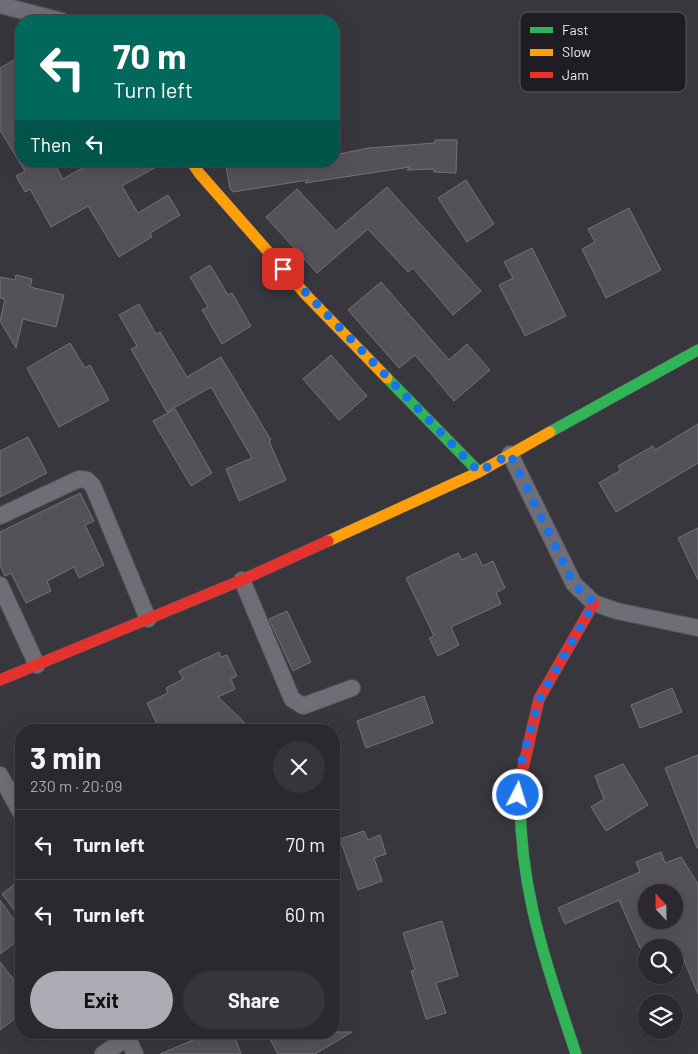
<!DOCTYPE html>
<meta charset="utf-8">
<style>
body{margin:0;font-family:Barlow,sans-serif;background:#37353a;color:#f1f3f6;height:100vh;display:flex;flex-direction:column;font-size:19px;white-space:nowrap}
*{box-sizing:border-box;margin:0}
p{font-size:16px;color:#a6a6aa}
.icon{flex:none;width:28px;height:28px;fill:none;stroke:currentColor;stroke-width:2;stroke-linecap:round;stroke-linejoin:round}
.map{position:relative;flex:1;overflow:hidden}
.details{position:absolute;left:15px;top:724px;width:325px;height:315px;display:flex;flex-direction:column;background:#2b292e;border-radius:20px;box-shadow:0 5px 20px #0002,0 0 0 1px #47454a}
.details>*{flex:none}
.hud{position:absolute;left:15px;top:15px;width:325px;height:152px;border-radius:20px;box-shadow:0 5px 20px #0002,0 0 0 1px #47454a;background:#00695c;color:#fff;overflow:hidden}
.needle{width:32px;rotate:338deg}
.buttons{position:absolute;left:638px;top:884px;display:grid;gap:10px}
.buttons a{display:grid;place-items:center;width:45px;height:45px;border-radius:50%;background:#2b292e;box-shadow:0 5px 20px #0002,0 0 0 1px #47454a;font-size:25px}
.pin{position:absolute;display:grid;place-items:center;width:42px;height:42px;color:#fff;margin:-21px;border-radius:10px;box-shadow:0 2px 8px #0006}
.me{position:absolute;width:55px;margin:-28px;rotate:5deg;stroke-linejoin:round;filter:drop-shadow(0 0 4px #0008)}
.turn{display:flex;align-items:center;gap:18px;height:105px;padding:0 15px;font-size:22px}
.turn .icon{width:65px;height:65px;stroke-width:2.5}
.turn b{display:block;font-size:35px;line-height:42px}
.then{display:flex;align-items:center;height:48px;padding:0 15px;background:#0003;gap:10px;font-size:19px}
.round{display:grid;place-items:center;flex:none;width:52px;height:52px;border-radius:26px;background:#37353a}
.head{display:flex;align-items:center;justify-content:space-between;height:85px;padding:0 15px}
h1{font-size:30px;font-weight:700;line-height:38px}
.action{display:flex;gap:10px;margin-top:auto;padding:10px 15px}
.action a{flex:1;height:58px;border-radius:30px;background:#adabb3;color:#111;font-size:20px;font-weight:700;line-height:58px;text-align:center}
.action a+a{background:#37353a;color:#f1f3f6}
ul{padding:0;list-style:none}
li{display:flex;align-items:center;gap:15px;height:70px;padding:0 15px;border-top:1px solid #47454a}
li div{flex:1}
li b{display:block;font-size:19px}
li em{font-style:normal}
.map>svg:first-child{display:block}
.building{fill:#545258;stroke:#747278;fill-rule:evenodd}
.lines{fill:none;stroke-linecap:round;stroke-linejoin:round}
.street-casing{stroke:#56545a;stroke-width:18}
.fast-casing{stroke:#56545a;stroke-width:12}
.slow-casing{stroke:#56545a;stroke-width:12}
.jam-casing{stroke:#56545a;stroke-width:12}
.street{stroke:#6f6d75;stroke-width:16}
.fast{stroke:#30b455;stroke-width:11}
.slow{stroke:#ff9f0a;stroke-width:11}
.jam{stroke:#e5322d;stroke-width:11}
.route{stroke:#1a73e8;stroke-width:9;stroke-dasharray:0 16.2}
.key{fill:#1f1d23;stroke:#5c5a61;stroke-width:1}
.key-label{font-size:14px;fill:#eceaf2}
</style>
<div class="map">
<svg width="698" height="1054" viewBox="0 0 698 1054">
<rect width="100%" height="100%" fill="#39373e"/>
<!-- building -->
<g class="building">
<path d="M 21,56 L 21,161 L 53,161 L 63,179 L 94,161 L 167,161 L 122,186 L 138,213 L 168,195 L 180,215 L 150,233 L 152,237 L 119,257 L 88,206 L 51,227 L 30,189 L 25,192 L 16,176 L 25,171 L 0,130 L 0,68 Z"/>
<path d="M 435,140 L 457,140 L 456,173 L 434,172 L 434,169 L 407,170 L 410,167 L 305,183 L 308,180 L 233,192 L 230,189 L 226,166 L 250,161 L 334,161 L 334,155 L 369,148 L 435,143 Z"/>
<path d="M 466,180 L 494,224 L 467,242 L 438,198 Z"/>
<path d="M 387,187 L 481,291 L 453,315 L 413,268 L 408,272 L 368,229 L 317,273 L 266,217 L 297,189 L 336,231 Z"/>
<path d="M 629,208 L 661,270 L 606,298 L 582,249 L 595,242 L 588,229 Z"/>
<path d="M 532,248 L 566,316 L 525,336 L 499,285 L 513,278 L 504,262 Z"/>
<path d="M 210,265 L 228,295 L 232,293 L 251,326 L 222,344 L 202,310 L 208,307 L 190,277 Z"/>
<path d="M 16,275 L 32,279 L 30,287 L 64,295 L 56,327 L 23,319 L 16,348 L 0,321 L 5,299 L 0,298 L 0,277 L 15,280 Z"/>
<path d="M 381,282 L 449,360 L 467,344 L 490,370 L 454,401 L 415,355 L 399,368 L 348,310 Z"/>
<path d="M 139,304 L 156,334 L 160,332 L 187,377 L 221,357 L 271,440 L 269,441 L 286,480 L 239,501 L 226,469 L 252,458 L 211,387 L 167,412 L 131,349 L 137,346 L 119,315 Z"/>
<path d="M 70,343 L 85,368 L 90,365 L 109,400 L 59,427 L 27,368 Z"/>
<path d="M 331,355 L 367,396 L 339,420 L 303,379 Z"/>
<path d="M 175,409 L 212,473 L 191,486 L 153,421 Z"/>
<path d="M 698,424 L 698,463 L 616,512 L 599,483 L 621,470 L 618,466 L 653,446 L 655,450 Z"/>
<path d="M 28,437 L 47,473 L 0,497 L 0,451 Z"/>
<path d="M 80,493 L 94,521 L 85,525 L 104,565 L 79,578 L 74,567 L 47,581 L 51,591 L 26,603 L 11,573 L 5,576 L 0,566 L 0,532 Z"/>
<path d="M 698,528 L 698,580 L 678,538 Z"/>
<path d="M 458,553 L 462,560 L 476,553 L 483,566 L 493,561 L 505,588 L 496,593 L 501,604 L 451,627 L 459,645 L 438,656 L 429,638 L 434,636 L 406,578 Z"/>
<path d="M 287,611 L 311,662 L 293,671 L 269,619 Z"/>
<path d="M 219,652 L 221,657 L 227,655 L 237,676 L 231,679 L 235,689 L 218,697 L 252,730 L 160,730 L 147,703 L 168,693 L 166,688 L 183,679 L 179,671 Z"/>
<path d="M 672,688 L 682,712 L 640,728 L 631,705 Z"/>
<path d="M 424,696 L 433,723 L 366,748 L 357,721 Z"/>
<path d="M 698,755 L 698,848 L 697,848 L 665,768 Z"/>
<path d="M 623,764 L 648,805 L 606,831 L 591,807 L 604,799 L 595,776 Z"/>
<path d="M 364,831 L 368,840 L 380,835 L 386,854 L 374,858 L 382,881 L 358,890 L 340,839 Z"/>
<path d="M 661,852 L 665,863 L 681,857 L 698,884 L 698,994 L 679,948 L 640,948 L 619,900 L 565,924 L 558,908 L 640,872 L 636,862 ZM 646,892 L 674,892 L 674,920 L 646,920 Z"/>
<path d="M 21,879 L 21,919 L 2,894 Z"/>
<path d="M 0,900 L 21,930 L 21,938 L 0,954 Z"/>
<path d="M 442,921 L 458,976 L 436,983 L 446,1013 L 426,1019 L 411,971 L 415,970 L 403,933 Z"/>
<path d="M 0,962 L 21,989 L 21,1014 L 0,1030 Z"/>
<path d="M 212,1032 L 233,1032 L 241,1054 L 160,1054 Z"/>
<path d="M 266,1032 L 352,1032 L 315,1054 L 278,1054 Z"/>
</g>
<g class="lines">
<defs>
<g id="street">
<path d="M 0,5 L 62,21"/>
<path d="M 510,454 L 574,584 L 594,603 L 617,611 L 698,628"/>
<path d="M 0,516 L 79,479 L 87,480 L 93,486 L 148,619"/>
<path d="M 242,580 L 292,699 L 303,706 L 352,688"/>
<path d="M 0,585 L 37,665"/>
<path d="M 0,775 L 21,813"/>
<path d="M 125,1032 L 135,1054"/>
<path d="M 103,1054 L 127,1038"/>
</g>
<g id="fast">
<path d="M 387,378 L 479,472"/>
<path d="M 550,432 L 698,350"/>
<path d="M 521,777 C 515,878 545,960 576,1054"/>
</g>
<g id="slow">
<path d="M 191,161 L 199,173 L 307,296 L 387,378"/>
<path d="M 328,541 L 479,472 L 550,432"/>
</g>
<g id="jam">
<path d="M 0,680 L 242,580 L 328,541"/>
<path d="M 521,777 L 539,699 L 594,603"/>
</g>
</defs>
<!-- street casing -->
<use href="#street" class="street-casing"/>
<!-- fast casing -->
<use href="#fast" class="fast-casing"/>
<!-- slow casing -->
<use href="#slow" class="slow-casing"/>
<!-- jam casing -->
<use href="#jam" class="jam-casing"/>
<!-- street -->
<use href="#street" class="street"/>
<!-- fast -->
<use href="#fast" class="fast"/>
<!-- slow -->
<use href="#slow" class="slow"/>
<!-- jam -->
<use href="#jam" class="jam"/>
</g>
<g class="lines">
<!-- route -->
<path class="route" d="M 283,269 L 479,472 L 510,454 L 574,584 L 594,603 L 539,700 L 522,760 L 518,795"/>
</g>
<!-- legend -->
<rect x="520" y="12" width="166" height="80" rx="8" class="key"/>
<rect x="530" y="27" width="23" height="6" fill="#30b455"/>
<rect x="530" y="49" width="23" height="7" fill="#ff9f0a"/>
<rect x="530" y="72" width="23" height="6" fill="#e5322d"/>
<g class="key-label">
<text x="562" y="35">Fast</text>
<text x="562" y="57">Slow</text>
<text x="562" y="80">Jam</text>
</g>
</svg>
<div class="buttons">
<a><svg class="needle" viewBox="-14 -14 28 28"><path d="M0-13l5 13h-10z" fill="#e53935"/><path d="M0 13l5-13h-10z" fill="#a6a6aa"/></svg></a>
<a><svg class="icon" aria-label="search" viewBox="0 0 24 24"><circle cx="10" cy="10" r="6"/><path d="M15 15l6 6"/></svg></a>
<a><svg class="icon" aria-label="layers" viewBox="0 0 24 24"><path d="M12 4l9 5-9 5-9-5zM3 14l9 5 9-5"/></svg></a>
</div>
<div class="pin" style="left:283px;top:269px;background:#d93025"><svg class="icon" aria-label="arrive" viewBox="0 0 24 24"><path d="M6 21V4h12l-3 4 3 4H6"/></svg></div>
<svg class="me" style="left:518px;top:795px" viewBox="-20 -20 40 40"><circle r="17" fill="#1a73e8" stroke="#fff" stroke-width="3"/><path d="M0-11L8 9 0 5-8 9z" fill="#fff"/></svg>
<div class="hud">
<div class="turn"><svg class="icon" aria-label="left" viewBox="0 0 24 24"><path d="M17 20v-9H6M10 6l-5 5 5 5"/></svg><div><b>70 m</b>Turn left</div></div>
<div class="then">Then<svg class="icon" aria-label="left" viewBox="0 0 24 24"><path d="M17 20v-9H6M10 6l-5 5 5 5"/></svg></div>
</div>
<section class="details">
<div class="head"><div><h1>3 min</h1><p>230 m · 20:09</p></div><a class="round"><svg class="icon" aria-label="close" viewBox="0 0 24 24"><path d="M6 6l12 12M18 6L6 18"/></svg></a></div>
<ul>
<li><svg class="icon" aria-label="left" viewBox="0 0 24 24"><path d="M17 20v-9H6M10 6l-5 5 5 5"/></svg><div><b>Turn left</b></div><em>70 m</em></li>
<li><svg class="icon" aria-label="left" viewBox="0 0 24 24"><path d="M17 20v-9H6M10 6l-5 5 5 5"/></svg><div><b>Turn left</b></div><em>60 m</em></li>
</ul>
<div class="action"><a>Exit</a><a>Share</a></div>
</section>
</div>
